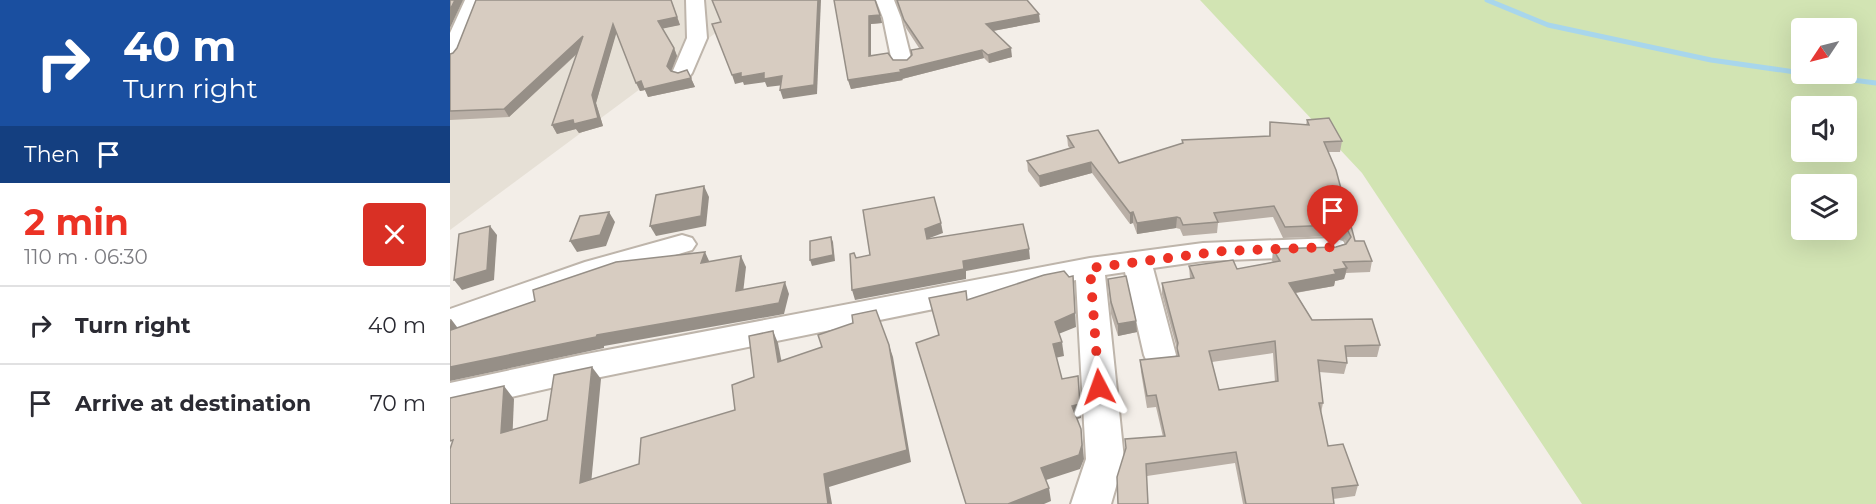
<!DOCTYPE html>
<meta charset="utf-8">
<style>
body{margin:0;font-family:Montserrat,sans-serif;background:#f2f2f3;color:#2b2b33;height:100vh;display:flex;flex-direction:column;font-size:22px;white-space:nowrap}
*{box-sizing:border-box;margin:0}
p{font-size:20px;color:#7c7c81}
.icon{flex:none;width:33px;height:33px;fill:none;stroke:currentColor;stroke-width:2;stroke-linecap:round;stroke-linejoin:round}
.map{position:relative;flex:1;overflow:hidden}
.drawer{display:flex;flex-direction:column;background:#fff;width:450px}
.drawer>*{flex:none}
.banner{background:#1a4fa0;color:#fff;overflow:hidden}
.needle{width:39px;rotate:235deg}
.fabs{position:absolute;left:1341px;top:18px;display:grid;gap:12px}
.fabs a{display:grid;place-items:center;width:66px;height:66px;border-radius:6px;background:#fff;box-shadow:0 6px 24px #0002;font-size:30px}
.pin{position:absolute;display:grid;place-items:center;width:51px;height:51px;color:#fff;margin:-62px -26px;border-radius:50% 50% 50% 0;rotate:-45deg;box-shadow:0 0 6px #0007}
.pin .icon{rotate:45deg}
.me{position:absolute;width:66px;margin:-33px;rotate:356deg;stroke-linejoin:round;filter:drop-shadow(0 0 4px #0008)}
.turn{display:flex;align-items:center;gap:21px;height:126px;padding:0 24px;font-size:27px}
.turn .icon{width:78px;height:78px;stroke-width:2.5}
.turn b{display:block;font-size:42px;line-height:51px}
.then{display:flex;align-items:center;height:57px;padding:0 24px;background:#0003;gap:12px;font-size:22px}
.round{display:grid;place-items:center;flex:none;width:63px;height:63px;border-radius:6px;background:#f2f2f3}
.head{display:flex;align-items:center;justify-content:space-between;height:102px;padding:0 24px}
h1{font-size:36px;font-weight:700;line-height:45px;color:#ec3225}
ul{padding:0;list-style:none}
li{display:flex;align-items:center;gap:18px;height:78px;padding:0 24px;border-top:2px solid #e1e1e2}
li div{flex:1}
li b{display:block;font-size:22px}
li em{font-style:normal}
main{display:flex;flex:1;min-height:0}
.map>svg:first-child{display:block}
.residential{fill:#e6e0d6}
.green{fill:#d2e4b3;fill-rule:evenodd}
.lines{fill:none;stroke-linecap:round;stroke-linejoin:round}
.stream{stroke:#a8d6ec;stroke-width:5}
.street-casing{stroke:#beb5ab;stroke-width:4}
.street{fill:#fff;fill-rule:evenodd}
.wall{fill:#b9afa6;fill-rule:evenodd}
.shaded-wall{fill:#968f87}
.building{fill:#d7ccc1;stroke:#968f87;stroke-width:1.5;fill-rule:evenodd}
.route{stroke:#ec3225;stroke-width:10;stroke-dasharray:0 18}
</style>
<main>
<section class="drawer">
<div class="banner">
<div class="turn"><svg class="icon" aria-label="right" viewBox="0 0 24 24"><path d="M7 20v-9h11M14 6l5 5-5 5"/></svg><div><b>40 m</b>Turn right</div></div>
<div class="then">Then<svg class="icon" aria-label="arrive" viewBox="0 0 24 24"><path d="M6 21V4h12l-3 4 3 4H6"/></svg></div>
</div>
<div class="head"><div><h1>2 min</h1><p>110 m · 06:30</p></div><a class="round" style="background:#d93025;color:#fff"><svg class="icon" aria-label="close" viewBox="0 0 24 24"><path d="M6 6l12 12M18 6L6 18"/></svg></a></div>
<ul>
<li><svg class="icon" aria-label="right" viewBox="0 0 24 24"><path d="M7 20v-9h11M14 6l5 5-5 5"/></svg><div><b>Turn right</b></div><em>40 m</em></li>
<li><svg class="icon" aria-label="arrive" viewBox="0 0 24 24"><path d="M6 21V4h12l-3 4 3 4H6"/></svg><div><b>Arrive at destination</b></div><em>70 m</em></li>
</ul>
</section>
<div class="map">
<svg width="1426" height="504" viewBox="0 0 1426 504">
<rect width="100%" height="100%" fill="#f3eee8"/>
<!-- residential -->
<path class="residential" d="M 0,0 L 310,0 L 0,230 Z"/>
<!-- green -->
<path class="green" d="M 750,0 L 1426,0 L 1426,504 L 1132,504 L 912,173 ZM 1352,28 L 1396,28 L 1396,74 L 1352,74 ZM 1352,106 L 1396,106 L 1396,152 L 1352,152 ZM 1352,184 L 1396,184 L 1396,230 L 1352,230 Z"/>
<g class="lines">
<!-- stream -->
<g class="stream">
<path d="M 1037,0 L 1098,25 L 1261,60 L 1352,73"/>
<path d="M 1357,74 L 1426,83"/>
</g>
<defs>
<g id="street">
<path d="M 15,0 L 33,0 L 10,55 L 7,59 L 0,61 L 0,33 Z"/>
<path d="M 236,0 L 254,0 L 257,38 L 242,73 L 239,77 L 232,79 L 225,77 L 222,73 L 237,38 Z"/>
<path d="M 426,0 L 444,0 L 451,18 L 462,62 L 459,66 L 445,66 L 442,62 L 433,18 Z"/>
<path d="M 232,235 L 242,238 L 246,244 L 242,250 L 155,276 L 0,332 L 0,309 L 135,262 Z"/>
<path d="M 883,238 L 893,241 L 897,247 L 893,253 L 883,256 L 753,261 L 703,268 L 726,355 L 722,364 L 710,367 L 698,364 L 694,355 L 675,272 L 655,275 L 674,459 L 661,504 L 621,504 L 636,459 L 626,280 L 131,381 L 0,411 L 0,383 L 131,355 L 640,258 L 753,243 Z"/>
</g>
</defs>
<!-- street casing -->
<use href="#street" class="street-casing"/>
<!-- street -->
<use href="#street" class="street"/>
</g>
<!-- wall -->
<g class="wall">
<path d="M 26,0 L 221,0 L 230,25 L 212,28 L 224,48 L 227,56 L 221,71 L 228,73 L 237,70 L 245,87 L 198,97 L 195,90 L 190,91 L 166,32 L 146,103 L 153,126 L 129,133 L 126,129 L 107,134 L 102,125 L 127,54 L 59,117 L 0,120 L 0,54 L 3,53 L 7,48 Z"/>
<path d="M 384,0 L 430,15 L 432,23 L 421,24 L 421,55 L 443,60 L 457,60 L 469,48 L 456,28 L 446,0 L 577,0 L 590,22 L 543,31 L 562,57 L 539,63 L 534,58 L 452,79 L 453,80 L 401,89 L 398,80 Z"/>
<path d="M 857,120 L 892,141 L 890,152 L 878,152 L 905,241 L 922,261 L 920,272 L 896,273 L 894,279 L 885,281 L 884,286 L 846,293 L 862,320 L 930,345 L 927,357 L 896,357 L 897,363 L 894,374 L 869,372 L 873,403 L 871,413 L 878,446 L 908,485 L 905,496 L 883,499 L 884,504 L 793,504 L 785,463 L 697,476 L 668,504 L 713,437 L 706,407 L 697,408 L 691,372 L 690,360 L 727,356 L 727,349 L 712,294 L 712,283 L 740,279 L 739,266 L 787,269 L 823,262 L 822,261 L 823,249 L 886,247 L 896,243 L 895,240 L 883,236 L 833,238 L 823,217 L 768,223 L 767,233 L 733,236 L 730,229 L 726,228 L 687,234 L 683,223 L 680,224 L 642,173 L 590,187 L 578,171 L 577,161 L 620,148 L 618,146 L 617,136 L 669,163 L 732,144 L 732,140 L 819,136 L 820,122 L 856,125 ZM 823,353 L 825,382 L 769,390 L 762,362 Z"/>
<path d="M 658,279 L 687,332 L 668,336 L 661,314 Z"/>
</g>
<!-- shaded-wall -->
<g class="shaded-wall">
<path d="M 5,0 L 13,0 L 0,28 L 0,10 Z"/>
<path d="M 221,0 L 230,25 L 211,29 L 208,21 Z"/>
<path d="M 368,0 L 371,0 L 367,94 L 333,99 L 330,90 Z"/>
<path d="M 589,14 L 590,22 L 537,32 L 536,24 Z"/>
<path d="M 430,15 L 432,23 L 421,24 L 421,64 L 419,56 L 419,16 Z"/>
<path d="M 163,24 L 167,31 L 146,103 L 153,126 L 129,133 L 126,129 L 107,134 L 102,125 L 142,95 Z"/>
<path d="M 133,36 L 137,44 L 59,117 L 54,109 Z"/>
<path d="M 224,48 L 227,56 L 220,74 L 217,66 Z"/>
<path d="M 561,48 L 562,57 L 539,63 L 538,55 Z"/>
<path d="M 532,50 L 534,58 L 452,79 L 453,80 L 401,89 L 398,80 L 450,70 Z"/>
<path d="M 291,73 L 314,73 L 332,76 L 334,85 L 317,87 L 315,82 L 294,85 L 293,82 L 285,84 L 282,75 Z"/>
<path d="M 241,78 L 245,87 L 198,97 L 195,90 L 190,91 L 186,83 L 191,81 Z"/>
<path d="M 641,162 L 642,173 L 590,187 L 589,176 Z"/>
<path d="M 254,186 L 259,197 L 256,226 L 206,236 L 200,226 Z"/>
<path d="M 159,212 L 165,222 L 156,246 L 127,252 L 120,241 Z"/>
<path d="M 683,212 L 683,223 L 680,224 L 680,213 Z"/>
<path d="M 727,217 L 726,228 L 687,234 L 687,223 Z"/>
<path d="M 491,223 L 493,233 L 477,239 L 475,229 Z"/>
<path d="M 40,226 L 47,235 L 44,280 L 12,290 L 4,280 Z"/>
<path d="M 381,237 L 383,242 L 385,261 L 362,266 L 360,260 Z"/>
<path d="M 579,249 L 580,259 L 516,271 L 516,279 L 405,300 L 402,290 L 513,261 Z"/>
<path d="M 255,252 L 260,263 L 251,263 Z"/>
<path d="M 291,256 L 296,267 L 292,302 L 286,291 Z"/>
<path d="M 897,268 L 894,279 L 885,281 L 884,286 L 838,294 L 839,283 L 884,270 Z"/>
<path d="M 623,276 L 626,327 L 606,335 L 605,322 Z"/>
<path d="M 335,282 L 339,294 L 334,314 L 154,346 L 154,348 L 0,381 L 0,367 L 147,335 Z"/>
<path d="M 1,319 L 10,331 L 1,330 Z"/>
<path d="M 686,321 L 687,332 L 668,336 L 668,324 Z"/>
<path d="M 323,331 L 328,343 L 334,374 L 328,362 Z"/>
<path d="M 612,342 L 614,356 L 605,358 L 603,344 Z"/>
<path d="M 439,345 L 443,357 L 461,462 L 379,487 L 382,504 L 378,504 L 374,474 Z"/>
<path d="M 142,367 L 151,379 L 140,495 L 130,483 Z"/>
<path d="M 628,376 L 631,418 L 624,420 L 622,406 Z"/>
<path d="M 54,386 L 64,399 L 62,446 L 51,433 Z"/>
<path d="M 631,429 L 634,459 L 630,469 L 593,481 L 591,468 Z"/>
<path d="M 599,488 L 601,501 L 594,504 L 558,504 Z"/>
</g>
<!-- building -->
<g class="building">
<path d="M 0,0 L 5,0 L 0,10 Z"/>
<path d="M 26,0 L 221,0 L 227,17 L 208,21 L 224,48 L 217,66 L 221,71 L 228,73 L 237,70 L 241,78 L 194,89 L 191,81 L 186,83 L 163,24 L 142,95 L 148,118 L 124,124 L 123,120 L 102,125 L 133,36 L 54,109 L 0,111 L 0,54 L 3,53 L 7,48 Z"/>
<path d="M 262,0 L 368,0 L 364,85 L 330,90 L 332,76 L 314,79 L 314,73 L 291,77 L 291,73 L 282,75 L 262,24 L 271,22 Z"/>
<path d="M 384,0 L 425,0 L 430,15 L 419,16 L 419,56 L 438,53 L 443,60 L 457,60 L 462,55 L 461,50 L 473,48 L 454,20 L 447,0 L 577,0 L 589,14 L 536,24 L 561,48 L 538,55 L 532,50 L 450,70 L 451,72 L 398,80 Z"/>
<path d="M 879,118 L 892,141 L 874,142 L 886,170 L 905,241 L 914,241 L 922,261 L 893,262 L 897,268 L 884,270 L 886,274 L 839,283 L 862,320 L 922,319 L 930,345 L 895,346 L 897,363 L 868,360 L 873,403 L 869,403 L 878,446 L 893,444 L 908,485 L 882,488 L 884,504 L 796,504 L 786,452 L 696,464 L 698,504 L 668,504 L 667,477 L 676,448 L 675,439 L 715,436 L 706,395 L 697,396 L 690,360 L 729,356 L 727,348 L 728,343 L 712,283 L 744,278 L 739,266 L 783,260 L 787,269 L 830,261 L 823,249 L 886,247 L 896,244 L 901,237 L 897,229 L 885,225 L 835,227 L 824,206 L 764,213 L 768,222 L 733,225 L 730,218 L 727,217 L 687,223 L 683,212 L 680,213 L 641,162 L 589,176 L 577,161 L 624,147 L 617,136 L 648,130 L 669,163 L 733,143 L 732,140 L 820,136 L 820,122 L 859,125 L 857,120 ZM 825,341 L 828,381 L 769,390 L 759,351 Z"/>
<path d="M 254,186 L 251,216 L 200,226 L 206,195 Z"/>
<path d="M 484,197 L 491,223 L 475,229 L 477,239 L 573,224 L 579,249 L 513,261 L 514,269 L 402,290 L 400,254 L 404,253 L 406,258 L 420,255 L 413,210 Z"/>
<path d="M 159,212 L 150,235 L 120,241 L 130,216 Z"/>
<path d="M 40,226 L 37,270 L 4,280 L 9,234 Z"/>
<path d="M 381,237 L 383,255 L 360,260 L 360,241 Z"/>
<path d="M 255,252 L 251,263 L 291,256 L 286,291 L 335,282 L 329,303 L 147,335 L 146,337 L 0,367 L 0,319 L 1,330 L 85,301 L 83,290 L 166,262 Z"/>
<path d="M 614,271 L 619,277 L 623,276 L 625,313 L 605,322 L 612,342 L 603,344 L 612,379 L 628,376 L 630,404 L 622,406 L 631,429 L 632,445 L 629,455 L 591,468 L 599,488 L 558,504 L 516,504 L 466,343 L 489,335 L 479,298 L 516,291 L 517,300 L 594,275 Z"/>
<path d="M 676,276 L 686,321 L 668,324 L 661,302 L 658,279 Z"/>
<path d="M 426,310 L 439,345 L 457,450 L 374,474 L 378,504 L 0,504 L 0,449 L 3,440 L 0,441 L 0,398 L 54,386 L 51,433 L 97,420 L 104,375 L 142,367 L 130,483 L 189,464 L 191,438 L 285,410 L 282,385 L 304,377 L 299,336 L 323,331 L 328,362 L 372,347 L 368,335 L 403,323 L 402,315 Z"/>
</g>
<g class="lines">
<!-- route -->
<path class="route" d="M 649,387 L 640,268 L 774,251 L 883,247"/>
</g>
</svg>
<div class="fabs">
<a><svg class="needle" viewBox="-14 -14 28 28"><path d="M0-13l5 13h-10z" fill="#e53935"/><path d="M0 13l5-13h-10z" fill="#7c7c81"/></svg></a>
<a><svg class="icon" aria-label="sound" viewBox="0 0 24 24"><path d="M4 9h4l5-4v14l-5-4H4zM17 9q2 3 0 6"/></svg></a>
<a><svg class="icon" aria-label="layers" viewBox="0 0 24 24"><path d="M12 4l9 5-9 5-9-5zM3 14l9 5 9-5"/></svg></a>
</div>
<div class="pin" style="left:883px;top:247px;background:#d93025"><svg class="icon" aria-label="arrive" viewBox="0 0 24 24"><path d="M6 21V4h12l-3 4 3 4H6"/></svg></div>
<svg class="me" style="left:649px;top:387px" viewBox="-20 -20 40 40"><path d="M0-17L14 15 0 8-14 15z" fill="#ec3225" stroke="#fff" stroke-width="4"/></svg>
</div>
</main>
